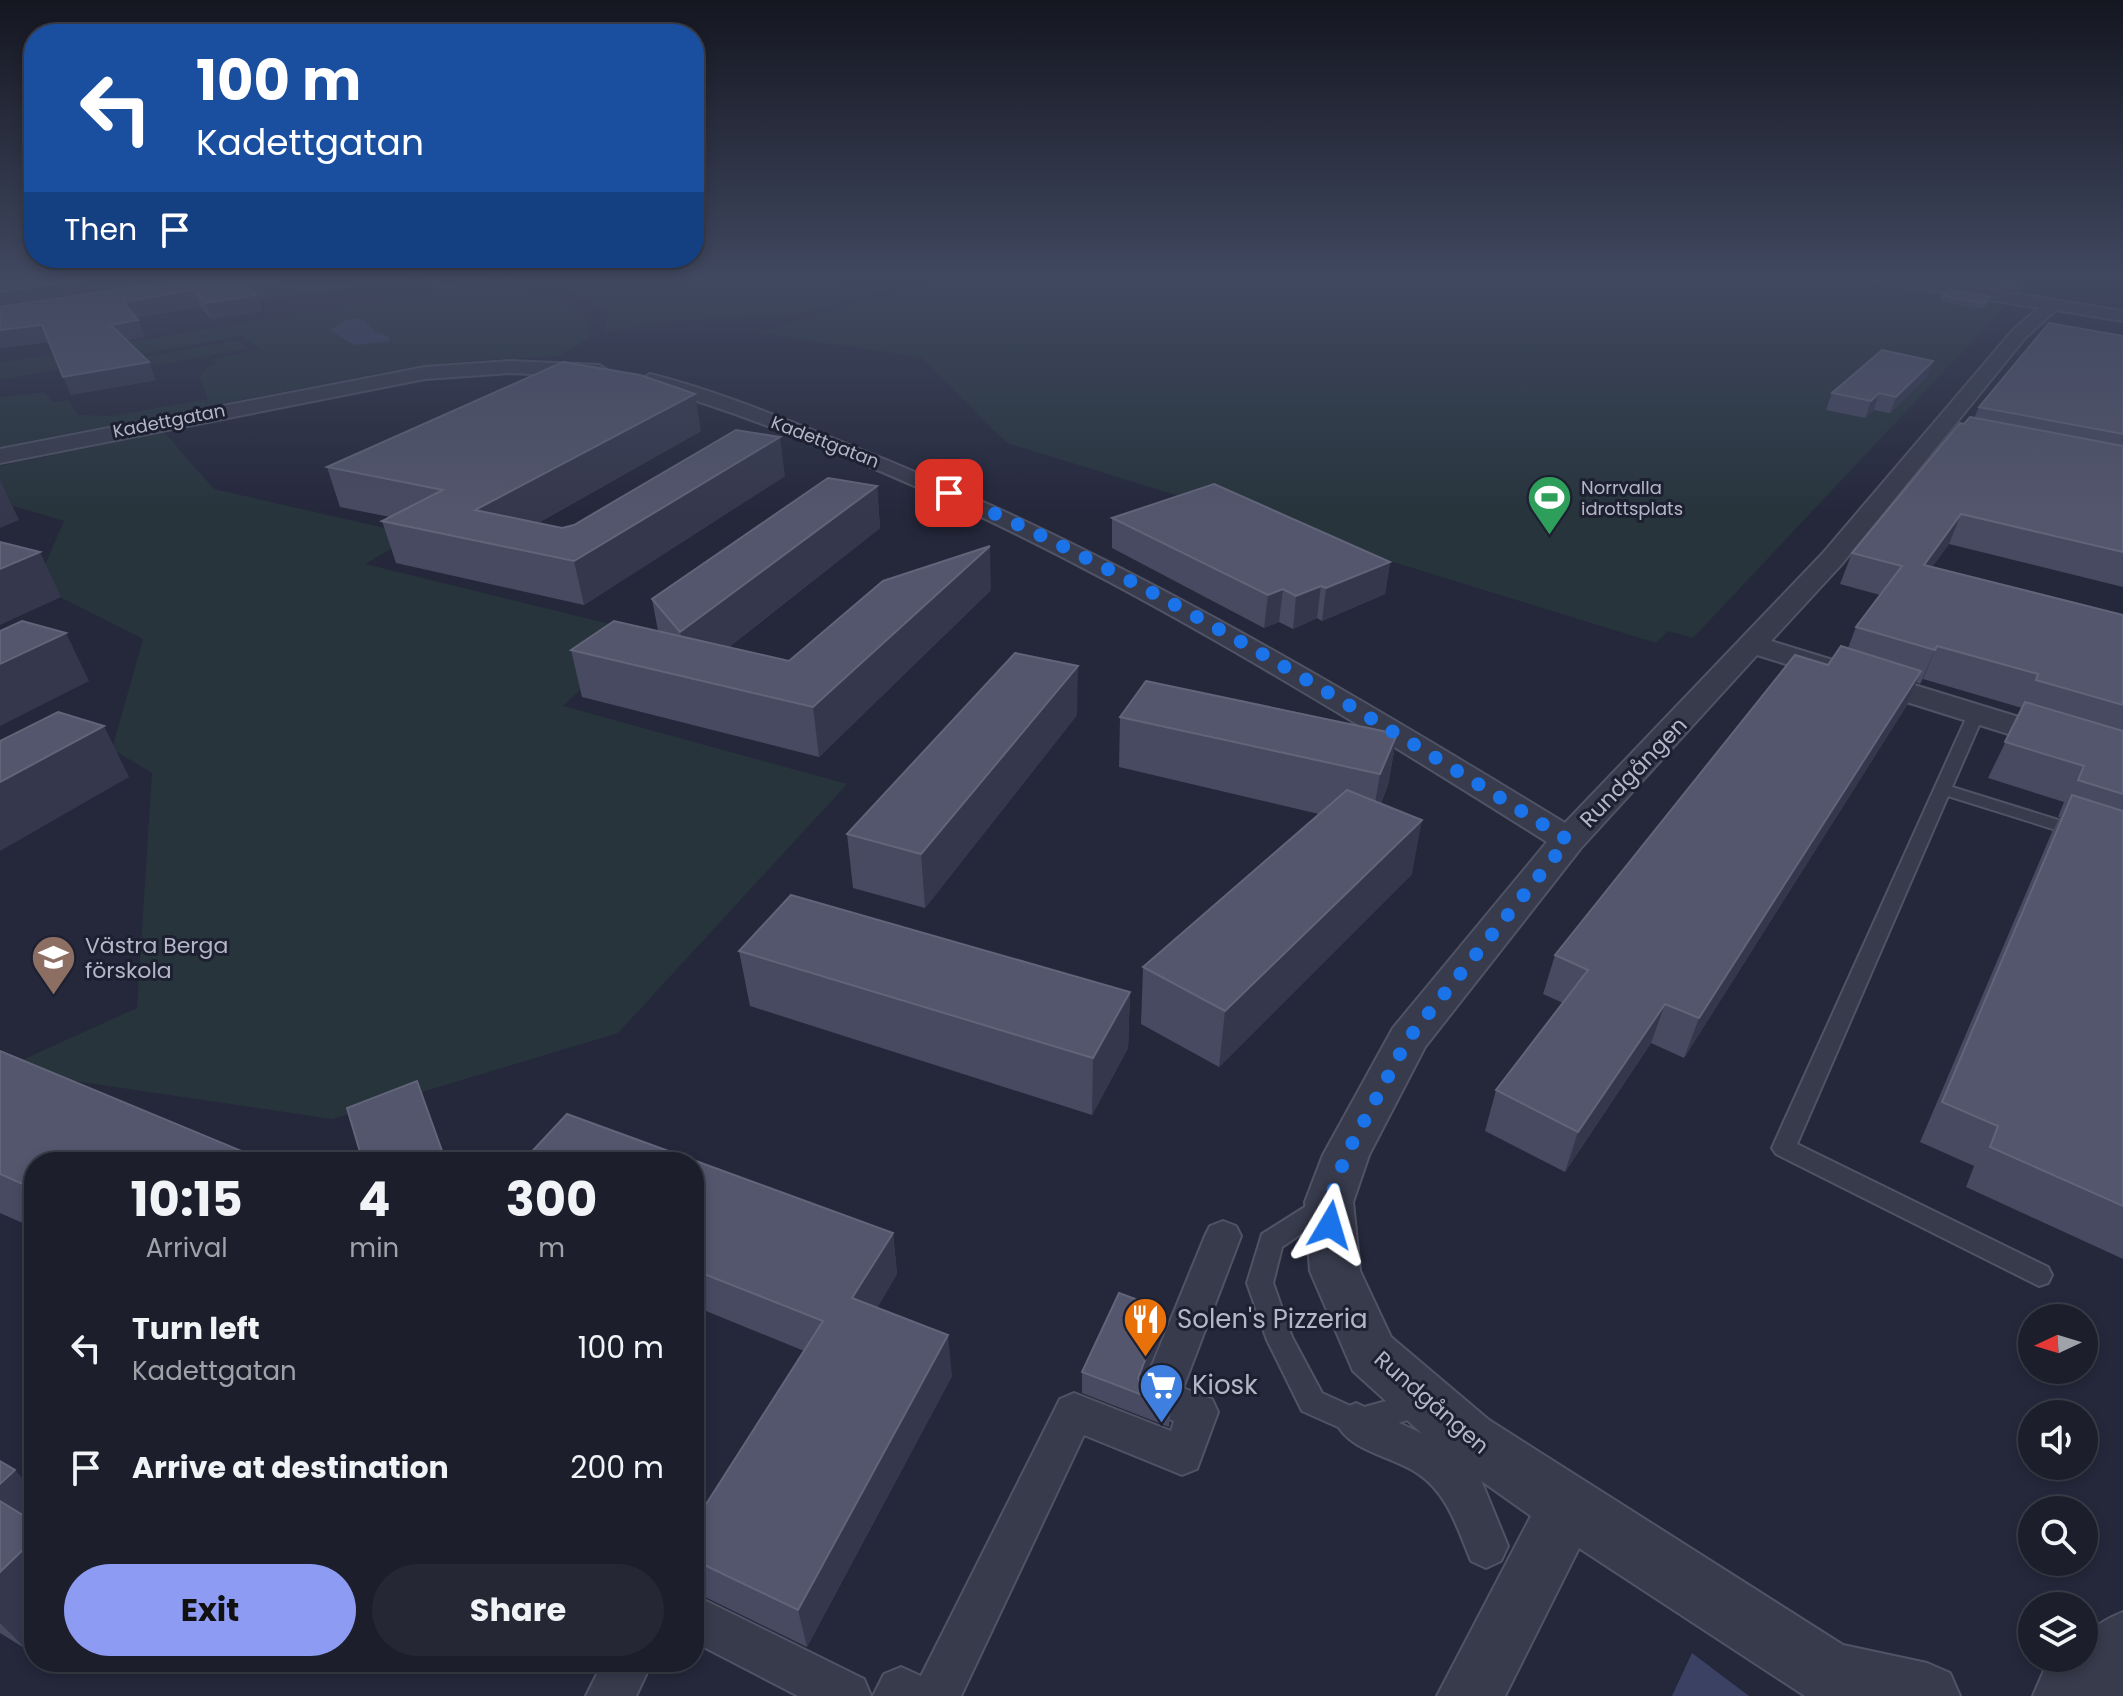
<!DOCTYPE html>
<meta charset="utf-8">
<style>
body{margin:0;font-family:Poppins,sans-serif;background:#252734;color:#f1f3f6;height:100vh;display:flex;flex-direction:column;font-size:30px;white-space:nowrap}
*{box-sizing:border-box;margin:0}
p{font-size:26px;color:#a0a2a9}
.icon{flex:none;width:44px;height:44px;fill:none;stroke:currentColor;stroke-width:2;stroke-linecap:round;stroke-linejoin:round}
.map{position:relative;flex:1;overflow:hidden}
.side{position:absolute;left:24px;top:1152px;width:680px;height:520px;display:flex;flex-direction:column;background:#1c1e2c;border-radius:32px;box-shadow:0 4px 12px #0003,0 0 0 2px #3a3c48}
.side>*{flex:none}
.top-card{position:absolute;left:24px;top:24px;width:680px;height:244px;border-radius:32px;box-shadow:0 4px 12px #0003,0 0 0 2px #3a3c48;background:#1a4fa0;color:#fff;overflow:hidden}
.needle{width:52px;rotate:266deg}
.buttons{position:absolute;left:2018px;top:1304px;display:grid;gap:16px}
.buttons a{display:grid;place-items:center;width:80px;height:80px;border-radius:50%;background:#1c1e2c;box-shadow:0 4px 12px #0003,0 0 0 2px #3a3c48;font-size:40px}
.pin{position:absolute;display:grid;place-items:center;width:68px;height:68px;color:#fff;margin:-34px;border-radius:16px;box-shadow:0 4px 12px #0006}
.me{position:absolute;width:88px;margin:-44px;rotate:7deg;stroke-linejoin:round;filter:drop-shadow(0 0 6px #0008)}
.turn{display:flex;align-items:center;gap:28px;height:168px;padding:0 40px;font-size:36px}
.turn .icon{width:104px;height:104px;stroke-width:2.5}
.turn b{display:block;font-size:56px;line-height:68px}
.then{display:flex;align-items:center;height:76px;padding:0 40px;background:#0003;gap:16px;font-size:30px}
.eta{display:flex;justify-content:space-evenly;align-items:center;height:136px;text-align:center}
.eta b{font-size:48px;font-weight:700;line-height:56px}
.action{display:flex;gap:16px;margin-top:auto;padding:16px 40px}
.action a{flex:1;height:92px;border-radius:48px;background:#8e9bf2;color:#111;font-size:32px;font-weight:700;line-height:92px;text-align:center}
.action a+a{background:#252734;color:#f1f3f6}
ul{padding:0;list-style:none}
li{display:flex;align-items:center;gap:24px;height:120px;padding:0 40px}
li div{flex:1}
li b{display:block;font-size:30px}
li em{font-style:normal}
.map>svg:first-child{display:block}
.green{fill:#27343c}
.water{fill:#3b4163}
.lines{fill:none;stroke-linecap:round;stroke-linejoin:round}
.service-casing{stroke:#505364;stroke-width:4}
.pedestrian-casing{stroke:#505364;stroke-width:4}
.minor-casing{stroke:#505364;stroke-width:4}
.tertiary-casing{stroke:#505364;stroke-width:4}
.service{fill:#383b4c;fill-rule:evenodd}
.pedestrian{fill:#383b4c;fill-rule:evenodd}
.minor{fill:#383b4c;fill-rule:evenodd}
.tertiary{fill:#383b4c;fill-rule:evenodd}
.wall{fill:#474a61}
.shaded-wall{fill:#35384d}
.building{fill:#53566c;stroke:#62657a;stroke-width:2}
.route{stroke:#1a73e8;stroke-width:14;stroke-dasharray:0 25.2}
.labels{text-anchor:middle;stroke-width:6;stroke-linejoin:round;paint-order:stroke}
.far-street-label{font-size:18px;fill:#b4b6c7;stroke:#1d2030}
.far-poi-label{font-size:18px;fill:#b4b6c7;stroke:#1d2030;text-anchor:start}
.street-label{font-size:22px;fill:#b4b6c7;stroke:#1d2030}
.poi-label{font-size:22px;fill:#b4b6c7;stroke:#1d2030;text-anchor:start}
.near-poi-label{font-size:26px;fill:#b4b6c7;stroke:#1d2030;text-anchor:start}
</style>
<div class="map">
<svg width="2123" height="1696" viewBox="0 0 2123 1696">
<rect width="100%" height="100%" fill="#25283b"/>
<!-- green -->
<g class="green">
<path d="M 529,276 L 532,276 L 522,290 L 554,300 L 587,317 L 587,332 L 594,335 L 559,356 L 454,362 L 384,372 L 0,447 L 0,397 L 45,392 L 53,402 L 68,400 L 79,415 L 112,416 L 208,399 L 199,377 L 209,365 L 217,364 L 213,359 L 260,349 L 242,336 L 0,380 L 0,363 Z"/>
<path d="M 548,276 L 813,276 L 846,283 L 917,282 L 795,316 L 674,321 L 606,332 L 607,312 Z"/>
<path d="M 1030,276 L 1838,276 L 2008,303 L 1693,638 L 1668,631 L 1656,643 L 1007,443 L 921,357 L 757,333 L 928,281 Z"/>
<path d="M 238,340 L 247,349 L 145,367 L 138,358 Z"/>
<path d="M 164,432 L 214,489 L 415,535 L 365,564 L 642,632 L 563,706 L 847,784 L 618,1033 L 332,1119 L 0,1070 L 137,1008 L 152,773 L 112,749 L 143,639 L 36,585 L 64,521 L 0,502 L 0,466 Z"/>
</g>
<!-- water -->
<g class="water">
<path d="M 357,318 L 365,320 L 375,332 L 388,336 L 390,341 L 354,345 L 330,330 L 345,320 Z"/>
<path d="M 1692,1653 L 1749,1696 L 1672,1696 Z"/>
</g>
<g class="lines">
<defs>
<g id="service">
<path d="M 1976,709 L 1984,714 L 1952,787 L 2123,840 L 2123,851 L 1948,796 L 1797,1144 L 2048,1267 L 2052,1275 L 2048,1283 L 2039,1286 L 1776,1154 L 1772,1148 L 1968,714 Z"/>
<path d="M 1327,1193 L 1336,1196 L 1339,1203 L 1336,1210 L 1282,1247 L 1273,1283 L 1292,1337 L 1322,1393 L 1357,1409 L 1419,1392 L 1429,1396 L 1433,1405 L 1429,1414 L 1356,1435 L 1302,1411 L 1267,1340 L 1247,1283 L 1262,1234 Z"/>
</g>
<g id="pedestrian">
<path d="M 1223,1221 L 1236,1226 L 1241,1236 L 1183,1388 L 1212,1399 L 1218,1412 L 1197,1469 L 1182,1475 L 1084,1435 L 961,1696 L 873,1696 L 884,1674 L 901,1667 L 921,1676 L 1060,1399 L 1074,1393 L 1171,1431 L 1174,1421 L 1145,1410 L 1139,1397 L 1205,1236 L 1210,1226 Z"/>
<path d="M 1356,1403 L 1449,1446 L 1481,1480 L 1508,1546 L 1501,1561 L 1486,1568 L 1471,1561 C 1458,1530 1448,1493 1417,1473 C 1392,1456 1348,1451 1336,1422 L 1342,1409 Z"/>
<path d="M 694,1595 L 864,1679 L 871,1696 L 798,1696 L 694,1642 Z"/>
<path d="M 603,1662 L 652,1662 L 636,1696 L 586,1696 Z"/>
</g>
<g id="minor">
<path d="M 1865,276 L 1906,276 L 2123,311 L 2123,321 L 2056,310 L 2025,338 L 1841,565 L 1771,641 L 2123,749 L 2123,770 L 1757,655 L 1581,848 L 1425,1047 L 1369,1155 L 1353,1202 L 1360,1271 L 1391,1337 L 1489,1420 L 1843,1645 L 1927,1663 L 1950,1673 L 1960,1696 L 1805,1696 L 1579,1548 L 1505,1696 L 1437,1696 L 1531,1516 L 1449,1458 L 1353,1371 L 1310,1271 L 1305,1202 L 1323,1155 L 1393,1028 L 1547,842 C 1262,663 968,481 643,384 L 640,380 L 650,374 C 718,391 784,419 849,445 C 1102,544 1334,682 1565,823 L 1823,553 L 2013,330 L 2039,308 L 1873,281 Z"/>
<path d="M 510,361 L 599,365 L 609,371 L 599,377 L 510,373 L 425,379 L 0,463 L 0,449 L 425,367 Z"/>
</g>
<path id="tertiary" d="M 2123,1612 L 2123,1696 L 2033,1696 L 2045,1668 L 2066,1658 L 2084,1658 C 2084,1630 2099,1622 2123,1612 Z"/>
</defs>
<!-- service casing -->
<use href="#service" class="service-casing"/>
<!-- pedestrian casing -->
<use href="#pedestrian" class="pedestrian-casing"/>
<!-- minor casing -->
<use href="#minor" class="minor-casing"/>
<!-- tertiary casing -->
<use href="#tertiary" class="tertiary-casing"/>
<!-- service -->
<use href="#service" class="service"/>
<!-- pedestrian -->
<use href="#pedestrian" class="pedestrian"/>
<!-- minor -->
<use href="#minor" class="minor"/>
<!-- tertiary -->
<use href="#tertiary" class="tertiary"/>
</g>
<!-- wall -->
<g class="wall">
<path d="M 0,276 L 493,276 L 494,281 L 440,290 L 424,277 L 258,300 L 262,311 L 211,319 L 200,307 L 136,317 L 138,320 L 145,337 L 127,340 L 156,380 L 71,395 L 49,342 L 0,348 Z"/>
<path d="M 1966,276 L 2034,276 L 2020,291 L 1964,282 Z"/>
<path d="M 1943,296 L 1990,297 L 1988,303 L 1982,309 L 1941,302 Z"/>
<path d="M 2123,336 L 2123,587 L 1949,544 L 1932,567 L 2123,615 L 2123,1259 L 1966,1187 L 1974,1166 L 1920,1142 L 2052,832 L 2060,817 L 2058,817 L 2064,802 L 1988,778 L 2022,708 L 1923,679 L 1920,684 L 1916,682 L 1907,705 L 1684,1058 L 1651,1043 L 1565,1172 L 1485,1131 L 1496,1090 L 1563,1003 L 1543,994 L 1555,955 L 1828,665 L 1848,648 L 1856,627 L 1880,595 L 1840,584 L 1852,553 L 1964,424 L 1974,418 L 1979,407 Z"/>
<path d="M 1933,361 L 1927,377 L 1890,413 L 1874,410 L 1865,418 L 1826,410 L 1832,393 Z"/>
<path d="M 701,431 L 538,523 L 562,528 L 785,476 L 584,605 L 396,563 L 382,521 L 390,517 L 340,507 L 327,467 Z"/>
<path d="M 877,486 L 880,528 L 729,647 L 789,661 L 991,590 L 819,757 L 582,697 L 571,650 L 658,631 L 652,599 Z"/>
<path d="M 1112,518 L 1390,562 L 1385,594 L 1322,621 L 1317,618 L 1293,629 L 1279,622 L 1264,628 L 1112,548 Z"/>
<path d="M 1077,715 L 925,908 L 853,888 L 847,834 Z"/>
<path d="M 1120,717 L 1397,734 L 1388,785 L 1381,803 L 1412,874 L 1219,1067 L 1141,1024 L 1143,967 L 1319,814 L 1119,767 Z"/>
<path d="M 739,951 L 1130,992 L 1128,1048 L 1092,1115 L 750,1006 Z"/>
<path d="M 0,1051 L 34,1162 L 34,1228 L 0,1213 Z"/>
<path d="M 694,1162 L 893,1233 L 897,1274 L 877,1308 L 952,1376 L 807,1647 L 695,1592 L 694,1593 L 694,1523 L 804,1351 L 694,1306 Z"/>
<path d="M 1165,1310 L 1163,1330 L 1142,1385 L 1145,1392 L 1172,1402 L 1169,1427 L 1082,1393 L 1082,1372 Z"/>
<path d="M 0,1461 L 34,1491 L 34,1641 L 26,1649 L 0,1633 Z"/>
</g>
<!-- shaded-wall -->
<g class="shaded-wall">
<path d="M 106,276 L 214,276 L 0,310 L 0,292 Z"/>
<path d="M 305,276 L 424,277 L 258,300 L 262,311 L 211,319 L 205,303 L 246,284 Z"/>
<path d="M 437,276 L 493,276 L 494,281 L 440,290 Z"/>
<path d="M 2026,276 L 2034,276 L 2020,291 Z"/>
<path d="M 194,290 L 200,307 L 130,318 L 123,302 Z"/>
<path d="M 138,320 L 145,337 L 118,342 L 111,325 Z"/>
<path d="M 42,325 L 49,342 L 0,348 L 0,330 Z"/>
<path d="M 1933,361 L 1927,377 L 1890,413 L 1896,397 Z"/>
<path d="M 149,362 L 156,380 L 71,395 L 63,377 Z"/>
<path d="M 1879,393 L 1874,410 L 1865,418 L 1871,401 Z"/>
<path d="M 695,394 L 701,431 L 498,545 L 475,510 Z"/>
<path d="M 780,437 L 785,476 L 584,605 L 574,561 Z"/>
<path d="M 0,480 L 19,520 L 0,528 Z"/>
<path d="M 877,486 L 880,528 L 688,679 L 680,632 Z"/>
<path d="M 1961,514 L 1949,544 L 1911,596 L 1924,565 Z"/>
<path d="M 990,546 L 991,590 L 819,757 L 813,707 Z"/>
<path d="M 40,552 L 61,597 L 0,625 L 0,569 Z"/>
<path d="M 1390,562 L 1385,594 L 1322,621 L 1326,588 Z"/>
<path d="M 1321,586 L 1317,618 L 1293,629 L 1296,596 Z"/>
<path d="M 1283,589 L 1279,622 L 1264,628 L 1268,595 Z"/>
<path d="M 66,633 L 89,681 L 0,726 L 0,664 Z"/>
<path d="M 1937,646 L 1923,679 L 1920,684 L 1935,650 Z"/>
<path d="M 1078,666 L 1077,715 L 925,908 L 921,854 Z"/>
<path d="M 1921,671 L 1907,705 L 1684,1058 L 1699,1018 Z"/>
<path d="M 104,726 L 129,777 L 0,851 L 0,782 Z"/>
<path d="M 1397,734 L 1388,785 L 1371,826 L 1380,774 Z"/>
<path d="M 1422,820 L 1412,874 L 1219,1067 L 1225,1011 Z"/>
<path d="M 1130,992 L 1128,1048 L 1092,1115 L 1093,1058 Z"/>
<path d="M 1665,1004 L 1651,1043 L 1565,1172 L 1578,1132 Z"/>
<path d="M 417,1081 L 425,1102 L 447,1162 L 446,1162 Z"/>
<path d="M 893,1233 L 897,1274 L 859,1339 L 852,1298 Z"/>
<path d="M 1165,1310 L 1163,1330 L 1138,1394 L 1138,1378 Z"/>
<path d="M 948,1335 L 952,1376 L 807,1647 L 798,1610 Z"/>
<path d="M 15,1470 L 34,1491 L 34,1641 L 26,1649 L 0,1623 L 0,1484 Z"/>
</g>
<!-- building -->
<g class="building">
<path d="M 0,276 L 106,276 L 0,292 Z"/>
<path d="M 210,276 L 305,276 L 246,284 L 256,295 L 205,303 L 194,290 L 123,302 L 138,320 L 111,325 L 149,362 L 63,377 L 42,325 L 0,330 L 0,307 Z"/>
<path d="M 1950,290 L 1990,297 L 1984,303 L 1943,296 Z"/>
<path d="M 2049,323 L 2123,336 L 2123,434 L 1979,407 Z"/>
<path d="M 1882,350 L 1933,361 L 1896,397 L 1879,393 L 1871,401 L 1832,393 Z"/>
<path d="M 563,362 L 640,375 L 695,394 L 475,510 L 562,528 L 574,525 L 736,430 L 780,437 L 574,561 L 382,521 L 443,490 L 327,467 Z"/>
<path d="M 1970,417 L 2123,446 L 2123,552 L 1961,514 L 1924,565 L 2123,615 L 2123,705 L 2036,680 L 2038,674 L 1937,646 L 1935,650 L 1856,627 L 1902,566 L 1852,553 L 1960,423 L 1964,424 Z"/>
<path d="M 828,478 L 877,486 L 680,632 L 652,599 Z"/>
<path d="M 1214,484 L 1390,562 L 1326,588 L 1321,586 L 1296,596 L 1283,589 L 1268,595 L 1112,518 Z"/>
<path d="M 0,542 L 40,552 L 0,569 Z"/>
<path d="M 990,546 L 813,707 L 571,650 L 614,621 L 789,661 L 883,581 Z"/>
<path d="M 22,621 L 66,633 L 0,664 L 0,631 Z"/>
<path d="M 1841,646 L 1921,671 L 1699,1018 L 1665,1004 L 1578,1132 L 1496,1090 L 1588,970 L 1555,955 L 1795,655 L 1828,665 Z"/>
<path d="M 1015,653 L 1078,666 L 921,854 L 847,834 Z"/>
<path d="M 1146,681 L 1397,734 L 1380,774 L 1120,717 Z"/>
<path d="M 2025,702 L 2123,731 L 2123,794 L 2078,780 L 2084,766 L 2005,742 Z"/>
<path d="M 58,712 L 104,726 L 0,782 L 0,741 Z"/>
<path d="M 1347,790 L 1422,820 L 1225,1011 L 1143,967 Z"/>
<path d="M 2072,795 L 2123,811 L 2123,1206 L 1990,1147 L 1998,1126 L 1942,1102 Z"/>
<path d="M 791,895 L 1130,992 L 1093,1058 L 739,951 Z"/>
<path d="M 0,1051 L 268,1162 L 34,1162 L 34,1189 L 0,1174 Z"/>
<path d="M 417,1081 L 446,1162 L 363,1162 L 347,1108 Z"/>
<path d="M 567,1114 L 893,1233 L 852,1298 L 948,1335 L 798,1610 L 694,1560 L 694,1523 L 823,1321 L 694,1270 L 694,1162 L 522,1162 Z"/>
<path d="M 1119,1293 L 1165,1310 L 1138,1378 L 1145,1392 L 1172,1402 L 1171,1406 L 1082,1372 Z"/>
<path d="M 0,1461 L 15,1470 L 0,1484 Z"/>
<path d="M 0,1501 L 34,1522 L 34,1539 L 0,1572 Z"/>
</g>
<!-- sky -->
<linearGradient id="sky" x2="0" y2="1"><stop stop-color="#141620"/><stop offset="0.54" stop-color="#404860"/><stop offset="1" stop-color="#404860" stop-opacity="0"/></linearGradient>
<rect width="2123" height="514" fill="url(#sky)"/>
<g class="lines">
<!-- route -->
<path class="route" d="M 949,493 C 1166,588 1367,715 1568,840 L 1408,1039 L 1346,1155 L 1329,1202 L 1330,1225"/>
</g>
<!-- icons -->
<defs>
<symbol id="stadium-pin" viewBox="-11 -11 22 30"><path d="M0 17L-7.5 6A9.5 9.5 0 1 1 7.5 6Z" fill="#2e9e5b" stroke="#1d2030"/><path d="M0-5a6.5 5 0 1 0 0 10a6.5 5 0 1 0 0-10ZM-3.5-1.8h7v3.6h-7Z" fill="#fff"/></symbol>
<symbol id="school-pin" viewBox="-11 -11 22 30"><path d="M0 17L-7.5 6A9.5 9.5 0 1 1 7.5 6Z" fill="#8d6e63" stroke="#1d2030"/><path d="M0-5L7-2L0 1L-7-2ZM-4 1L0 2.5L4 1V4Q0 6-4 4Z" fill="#fff"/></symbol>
<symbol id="restaurant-pin" viewBox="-11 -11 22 30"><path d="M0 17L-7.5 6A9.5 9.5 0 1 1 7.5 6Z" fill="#e8710a" stroke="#1d2030"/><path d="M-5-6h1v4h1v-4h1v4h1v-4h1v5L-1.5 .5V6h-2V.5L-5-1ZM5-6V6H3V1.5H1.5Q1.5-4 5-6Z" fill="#fff"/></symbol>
<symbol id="supermarket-pin" viewBox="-11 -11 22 30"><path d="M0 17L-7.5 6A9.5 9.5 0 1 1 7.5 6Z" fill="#3f7fe0" stroke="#1d2030"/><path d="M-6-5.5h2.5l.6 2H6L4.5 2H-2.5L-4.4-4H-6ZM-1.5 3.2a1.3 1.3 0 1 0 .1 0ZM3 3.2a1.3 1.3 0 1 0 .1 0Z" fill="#fff"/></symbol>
</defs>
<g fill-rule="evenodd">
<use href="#stadium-pin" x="1524" y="472" width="51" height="69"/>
<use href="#school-pin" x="28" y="932" width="51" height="69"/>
<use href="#restaurant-pin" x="1120" y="1294" width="51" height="69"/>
<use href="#supermarket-pin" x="1136" y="1360" width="51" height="69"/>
</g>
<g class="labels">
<!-- far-street labels -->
<g class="far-street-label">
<text transform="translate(169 421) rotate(-11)" y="6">Kadettgatan</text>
<text transform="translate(825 442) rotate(21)" y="6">Kadettgatan</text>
</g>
<!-- far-poi labels -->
<g class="far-poi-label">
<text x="1581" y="494">Norrvalla<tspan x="1581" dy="21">idrottsplats</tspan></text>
</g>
<!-- street labels -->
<g class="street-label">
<text transform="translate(1633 772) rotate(-46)" y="8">Rundgången</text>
<text transform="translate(1432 1402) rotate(41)" y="8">Rundgången</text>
</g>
<!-- poi labels -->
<g class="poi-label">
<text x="85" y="953">Västra Berga<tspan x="85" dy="25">förskola</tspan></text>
</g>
<!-- near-poi labels -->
<g class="near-poi-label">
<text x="1177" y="1328">Solen's Pizzeria</text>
<text x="1192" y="1394">Kiosk</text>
</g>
</g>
</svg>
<div class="buttons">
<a><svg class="needle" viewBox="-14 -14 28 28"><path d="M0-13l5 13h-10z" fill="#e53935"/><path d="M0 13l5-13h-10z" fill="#a0a2a9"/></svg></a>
<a><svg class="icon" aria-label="sound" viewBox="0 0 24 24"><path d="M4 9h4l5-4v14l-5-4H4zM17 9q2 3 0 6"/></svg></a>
<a><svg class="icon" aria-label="search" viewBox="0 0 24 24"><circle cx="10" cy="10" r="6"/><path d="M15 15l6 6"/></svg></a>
<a><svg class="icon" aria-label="layers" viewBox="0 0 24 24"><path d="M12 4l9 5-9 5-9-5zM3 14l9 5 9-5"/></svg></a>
</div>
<div class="pin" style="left:949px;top:493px;background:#d93025"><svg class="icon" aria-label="arrive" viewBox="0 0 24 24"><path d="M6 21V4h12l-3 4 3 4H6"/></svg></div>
<svg class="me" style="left:1330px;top:1225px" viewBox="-20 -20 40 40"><path d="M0-17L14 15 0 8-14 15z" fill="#1a73e8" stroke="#fff" stroke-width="4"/></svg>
<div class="top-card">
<div class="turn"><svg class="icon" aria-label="left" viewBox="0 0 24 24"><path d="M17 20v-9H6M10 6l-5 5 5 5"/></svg><div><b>100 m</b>Kadettgatan</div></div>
<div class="then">Then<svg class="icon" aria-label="arrive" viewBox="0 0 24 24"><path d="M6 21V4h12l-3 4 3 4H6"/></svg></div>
</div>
<section class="side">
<div class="eta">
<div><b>10:15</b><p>Arrival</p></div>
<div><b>4</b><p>min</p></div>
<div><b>300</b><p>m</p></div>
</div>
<ul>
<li><svg class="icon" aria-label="left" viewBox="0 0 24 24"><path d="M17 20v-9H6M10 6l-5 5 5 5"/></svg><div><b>Turn left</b><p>Kadettgatan</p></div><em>100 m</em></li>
<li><svg class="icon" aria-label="arrive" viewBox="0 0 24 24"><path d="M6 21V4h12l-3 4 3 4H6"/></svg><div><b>Arrive at destination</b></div><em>200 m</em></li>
</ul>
<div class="action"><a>Exit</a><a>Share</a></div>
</section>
</div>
